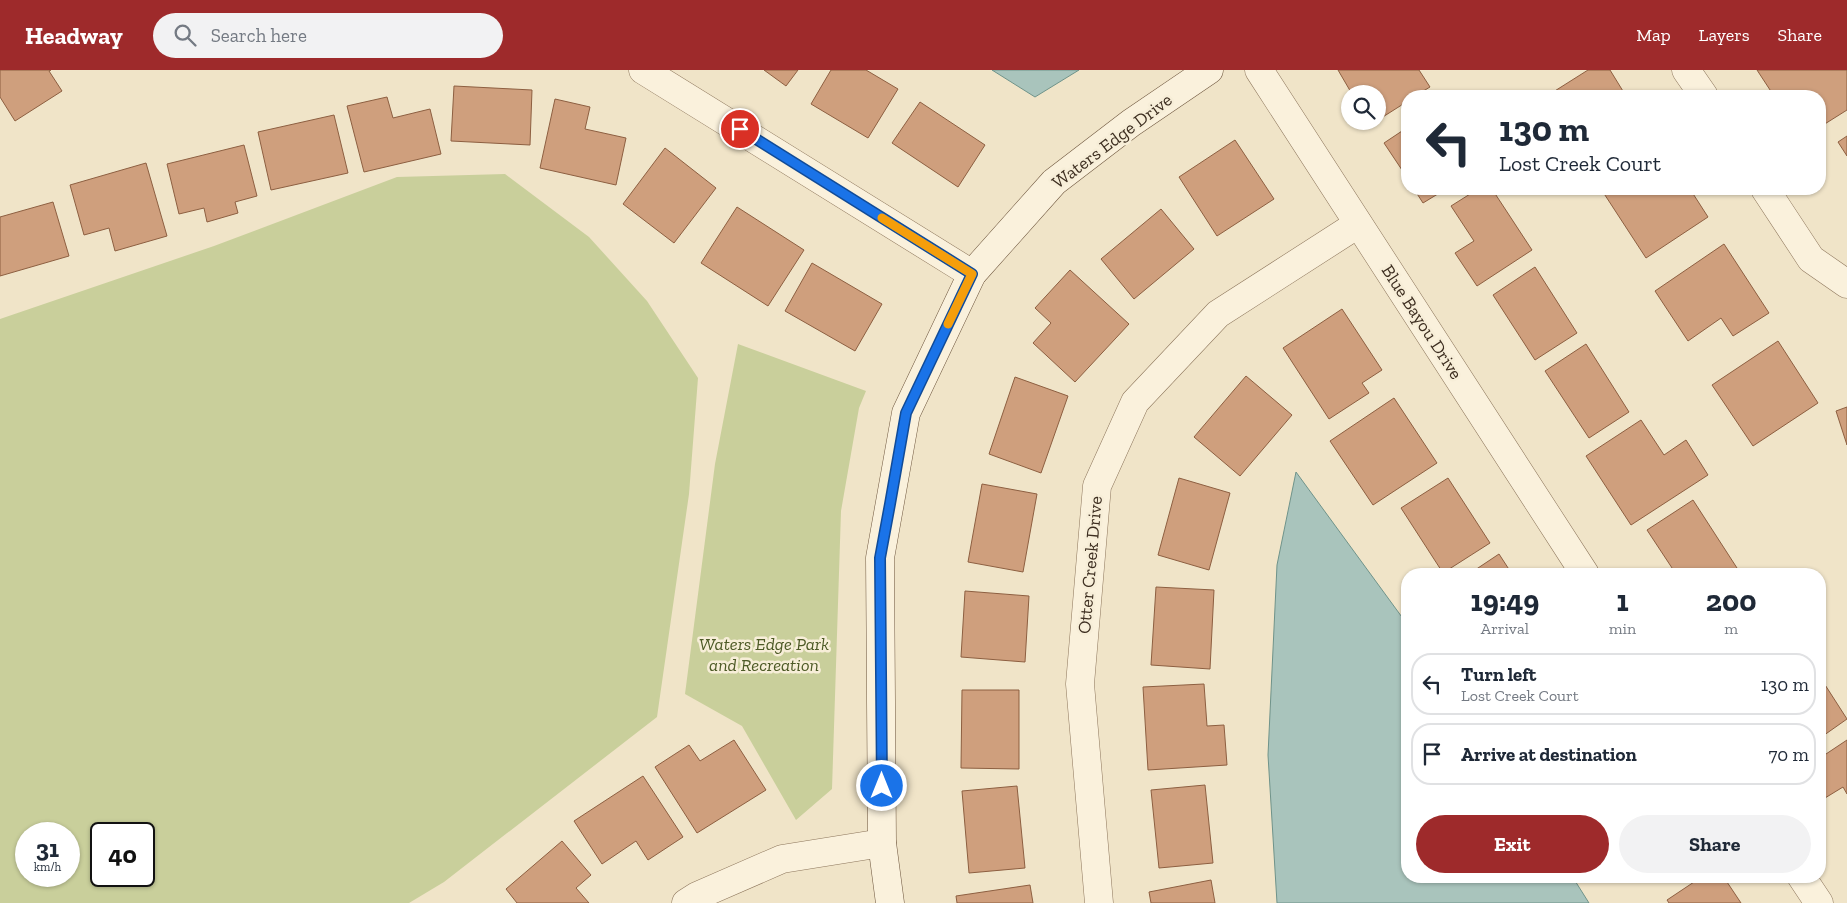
<!DOCTYPE html>
<style>
body{margin:0;font-family:"Zilla Slab",serif;background:#f2f2f3;color:#1f2937;height:100vh;display:flex;flex-direction:column;font-size:19px;white-space:nowrap}
*{box-sizing:border-box;margin:0}
p{font-size:16px;color:#747a83}
.icon{flex:none;width:28px;height:28px;fill:none;stroke:currentColor;stroke-width:2;stroke-linecap:round;stroke-linejoin:round}
.map{position:relative;flex:1;overflow:hidden}
.side{position:absolute;left:1401px;top:498px;width:425px;height:315px;display:flex;flex-direction:column;background:#fff;border-radius:20px;box-shadow:0 1px 4px #0004}
.side>*{flex:none}
.guide{position:absolute;left:1401px;top:20px;width:425px;height:105px;border-radius:20px;box-shadow:0 1px 4px #0004;background:#fff;color:#1f2937;overflow:hidden}
.buttons{position:absolute;left:1341px;top:15px;display:grid;gap:10px}
.buttons a{display:grid;place-items:center;width:45px;height:45px;border-radius:50%;background:#fff;box-shadow:0 1px 4px #0004;font-size:25px}
.speed{position:absolute;left:15px;top:752px;display:flex;gap:10px;font-size:25px;font-weight:700;text-align:center}
.speed>*{display:grid;place-content:center;width:65px;height:65px;border-radius:50%;background:#fff;box-shadow:0 1px 4px #0004;line-height:1}
.speed small{font-size:12px;font-weight:400}
.speed .limit{border:2px solid #111;border-radius:8px;background:#fff;color:#111}
.pin{position:absolute;display:grid;place-items:center;width:42px;height:42px;color:#fff;margin:-21px;border:2px solid #fff;border-radius:50%;box-shadow:0 1px 5px #0007}
.me{position:absolute;width:55px;margin:-28px;rotate:0deg;stroke-linejoin:round;filter:drop-shadow(0 0 4px #0008)}
.turn{display:flex;align-items:center;gap:18px;height:105px;padding:0 15px;font-size:22px}
.turn .icon{width:65px;height:65px;stroke-width:2.5}
.turn b{display:block;font-size:35px;line-height:42px}
.eta{display:flex;justify-content:space-evenly;align-items:center;height:85px;text-align:center}
.eta b{font-size:30px;font-weight:800;line-height:35px}
.cta{display:flex;gap:10px;margin-top:auto;padding:10px 15px}
.cta a{flex:1;height:58px;border-radius:30px;background:#9e2a2b;color:#fff;font-size:20px;font-weight:800;line-height:58px;text-align:center}
.cta a+a{background:#f2f2f3;color:#1f2937}
ul{padding:0;list-style:none}
li{display:flex;align-items:center;gap:15px;height:62px;margin:0 10px 8px;padding:0 5px;border:2px solid #e0e1e3;border-radius:20px}
li div{flex:1}
li b{display:block;font-size:19px}
li em{font-style:normal}
header{display:flex;align-items:center;gap:30px;box-sizing:border-box;height:70px;padding:0 25px;background:#9e2a2b;color:#fff}
header strong{font-size:24px}
nav{display:flex;gap:28px;margin-inline-start:auto;font-size:18px}
.search{width:350px;height:45px;background:#f2f2f3;display:flex;align-items:center;gap:12px;box-sizing:border-box;padding:0 18px;border-radius:28px;color:#747a83;font-size:19px}
.map>svg:first-child{display:block}
.green{fill:#c9cf9b;fill-rule:evenodd}
.water{fill:#a9c4bc;stroke:#6f938a}
.building{fill:#cf9f7d;stroke:#8d5f41}
.lines{fill:none;stroke-linecap:round;stroke-linejoin:round}
.street-casing{stroke:#8d765c;stroke-width:29}
.secondary-casing{stroke:#6f573f;stroke-width:29}
.street{stroke:#faf1dc;stroke-width:28}
.secondary{stroke:#faf1dc;stroke-width:28}
.route-casing{stroke:#114b97;stroke-width:12}
.route{stroke:#1a73e8;stroke-width:9}
.slow{stroke:#f59e0b;stroke-width:9}
.labels{text-anchor:middle;stroke-width:5;stroke-linejoin:round;paint-order:stroke}
.street-label{font-size:18px;fill:#3d2e20;stroke:#f7eed8}
.park-label{font-size:18px;font-style:italic;fill:#4d5a26;stroke:#f7eed8}
</style>
<header>
<strong>Headway</strong>
<div class="search"><svg class="icon" aria-label="search" viewBox="0 0 24 24"><circle cx="10" cy="10" r="6"/><path d="M15 15l6 6"/></svg>Search here</div>
<nav><a>Map</a><a>Layers</a><a>Share</a></nav>
</header>
<div class="map">
<svg width="1847" height="833" viewBox="0 0 1847 833">
<rect width="100%" height="100%" fill="#f0e4c8"/>
<!-- green -->
<g class="green">
<path d="M 505,104 L 589,167 L 647,231 L 698,308 L 689,424 L 657,647 L 444,812 L 409,833 L 0,833 L 0,249 L 214,176 L 397,107 ZM 26,764 L 69,764 L 69,806 L 26,806 ZM 101,764 L 144,764 L 144,806 L 101,806 Z"/>
<path d="M 738,274 L 866,321 L 859,338 L 841,441 L 832,719 L 796,750 L 742,656 L 685,624 L 715,394 Z"/>
</g>
<!-- water -->
<g class="water">
<path d="M 992,0 L 1079,0 L 1035,27 Z"/>
<path d="M 1296,402 L 1407,554 L 1408,806 L 1572,806 L 1589,833 L 1277,833 L 1268,685 L 1277,495 Z"/>
</g>
<!-- building -->
<g class="building">
<path d="M 0,0 L 51,0 L 49,1 L 62,21 L 15,51 L 0,27 Z"/>
<path d="M 764,0 L 798,0 L 786,16 Z"/>
<path d="M 831,0 L 866,0 L 898,19 L 868,68 L 811,34 Z"/>
<path d="M 1338,0 L 1419,0 L 1430,17 L 1415,26 L 1408,26 L 1408,31 L 1378,50 L 1378,24 L 1352,24 Z"/>
<path d="M 1588,0 L 1610,0 L 1626,26 L 1552,26 L 1550,24 Z"/>
<path d="M 1757,0 L 1847,0 L 1847,40 L 1820,57 L 1820,26 L 1774,26 Z"/>
<path d="M 454,16 L 532,20 L 530,75 L 451,71 Z"/>
<path d="M 387,27 L 393,48 L 430,39 L 441,84 L 364,102 L 347,36 Z"/>
<path d="M 555,29 L 590,37 L 585,59 L 626,68 L 616,115 L 540,98 Z"/>
<path d="M 920,32 L 985,75 L 958,117 L 892,73 Z"/>
<path d="M 334,45 L 348,103 L 271,120 L 258,62 Z"/>
<path d="M 1408,57 L 1408,109 L 1384,73 Z"/>
<path d="M 1847,66 L 1847,86 L 1838,72 Z"/>
<path d="M 1235,70 L 1274,129 L 1217,166 L 1179,107 Z"/>
<path d="M 244,75 L 257,126 L 235,132 L 238,143 L 207,152 L 204,138 L 179,144 L 167,94 Z"/>
<path d="M 665,78 L 716,118 L 674,173 L 623,134 Z"/>
<path d="M 146,93 L 167,166 L 115,181 L 109,158 L 84,165 L 70,115 Z"/>
<path d="M 1414,119 L 1446,119 L 1423,133 Z"/>
<path d="M 1478,119 L 1492,119 L 1532,180 L 1477,216 L 1455,183 L 1474,171 L 1451,136 Z"/>
<path d="M 1601,119 L 1690,119 L 1708,147 L 1646,188 Z"/>
<path d="M 53,132 L 69,186 L 0,206 L 0,147 Z"/>
<path d="M 737,137 L 804,180 L 768,236 L 701,193 Z"/>
<path d="M 1161,139 L 1194,179 L 1134,229 L 1101,189 Z"/>
<path d="M 1724,174 L 1769,243 L 1733,266 L 1721,248 L 1688,271 L 1655,221 Z"/>
<path d="M 812,193 L 882,234 L 855,281 L 785,241 Z"/>
<path d="M 1535,197 L 1577,263 L 1535,290 L 1493,225 Z"/>
<path d="M 1070,200 L 1129,254 L 1075,312 L 1033,273 L 1051,253 L 1035,238 Z"/>
<path d="M 1342,239 L 1382,300 L 1362,313 L 1369,323 L 1329,349 L 1283,278 Z"/>
<path d="M 1778,271 L 1818,333 L 1753,376 L 1712,315 Z"/>
<path d="M 1586,274 L 1629,342 L 1589,368 L 1545,301 Z"/>
<path d="M 1246,306 L 1292,345 L 1240,406 L 1194,367 Z"/>
<path d="M 1015,307 L 1068,326 L 1041,403 L 989,384 Z"/>
<path d="M 1394,328 L 1437,393 L 1373,435 L 1330,371 Z"/>
<path d="M 1847,337 L 1847,375 L 1836,341 Z"/>
<path d="M 1641,350 L 1664,385 L 1686,370 L 1708,405 L 1631,455 L 1586,386 Z"/>
<path d="M 1179,408 L 1230,423 L 1209,500 L 1158,485 Z"/>
<path d="M 1448,408 L 1490,473 L 1443,503 L 1401,438 Z"/>
<path d="M 982,414 L 1037,424 L 1023,502 L 968,492 Z"/>
<path d="M 1693,430 L 1737,498 L 1728,504 L 1676,504 L 1647,460 Z"/>
<path d="M 1499,484 L 1512,504 L 1469,504 Z"/>
<path d="M 1156,517 L 1214,520 L 1210,599 L 1151,595 Z"/>
<path d="M 965,521 L 1029,526 L 1025,592 L 961,587 Z"/>
<path d="M 1820,607 L 1847,649 L 1820,668 Z"/>
<path d="M 1204,614 L 1207,656 L 1224,655 L 1227,695 L 1148,700 L 1143,617 Z"/>
<path d="M 962,620 L 1019,620 L 1019,699 L 961,698 Z"/>
<path d="M 734,670 L 766,720 L 697,763 L 655,697 L 689,675 L 700,691 Z"/>
<path d="M 1847,670 L 1847,724 L 1843,717 L 1825,728 L 1820,720 L 1820,688 Z"/>
<path d="M 643,706 L 683,767 L 648,790 L 636,771 L 602,794 L 574,751 Z"/>
<path d="M 1205,715 L 1213,793 L 1159,798 L 1151,720 Z"/>
<path d="M 1017,716 L 1025,798 L 969,803 L 962,721 Z"/>
<path d="M 562,771 L 591,805 L 576,818 L 589,833 L 517,833 L 506,819 Z"/>
<path d="M 1703,806 L 1723,806 L 1741,833 L 1669,833 L 1667,830 Z"/>
<path d="M 1211,810 L 1215,833 L 1151,833 L 1149,822 Z"/>
<path d="M 1030,815 L 1033,833 L 957,833 L 956,826 Z"/>
</g>
<g class="lines">
<defs>
<g id="street">
<path d="M 643,0 L 972,204"/>
<path d="M 1259,0 L 1585,504"/>
<path d="M 1686,0 L 1704,26"/>
<path d="M 1765,119 L 1811,189 L 1847,214"/>
<path d="M 1801,806 L 1819,833"/>
<path d="M 686,833 L 697,826 L 782,789 L 882,773"/>
<path d="M 1099,833 L 1080,614 L 1097,416 L 1135,332 L 1218,244 L 1358,154"/>
</g>
<path id="secondary" d="M 890,833 L 882,773 L 880,488 L 906,343 L 972,204 L 1054,112 L 1131,53 L 1209,0"/>
</defs>
<!-- street casing -->
<use href="#street" class="street-casing"/>
<!-- secondary casing -->
<use href="#secondary" class="secondary-casing"/>
<!-- street -->
<use href="#street" class="street"/>
<!-- secondary -->
<use href="#secondary" class="secondary"/>
</g>
<g class="lines">
<defs>
<path id="route" d="M 740,59 L 972,204 L 906,343 L 890,434 L 880,488 L 882,716"/>
</defs>
<!-- route casing -->
<use href="#route" class="route-casing"/>
<!-- route -->
<use href="#route" class="route"/>
<!-- slow -->
<path class="slow" d="M 882,148 L 972,204 L 948,254"/>
</g>
<g class="labels">
<!-- street labels -->
<g class="street-label">
<text transform="translate(1112 71) rotate(-37)" y="6">Waters Edge Drive</text>
<text transform="translate(1422 252) rotate(57)" y="6">Blue Bayou Drive</text>
<text transform="translate(1090 495) rotate(-85)" y="6">Otter Creek Drive</text>
</g>
<!-- park labels -->
<g class="park-label">
<text x="764" y="580">Waters Edge Park<tspan x="764" dy="21">and Recreation</tspan></text>
</g>
</g>
</svg>
<div class="buttons">
<a><svg class="icon" aria-label="search" viewBox="0 0 24 24"><circle cx="10" cy="10" r="6"/><path d="M15 15l6 6"/></svg></a>
</div>
<div class="speed"><div>31<small>km/h</small></div><div class="limit">40</div></div>
<div class="pin" style="left:740px;top:59px;background:#d93025"><svg class="icon" aria-label="arrive" viewBox="0 0 24 24"><path d="M6 21V4h12l-3 4 3 4H6"/></svg></div>
<svg class="me" style="left:882px;top:716px" viewBox="-20 -20 40 40"><circle r="17" fill="#1a73e8" stroke="#fff" stroke-width="3"/><path d="M0-11L8 9 0 5-8 9z" fill="#fff"/></svg>
<div class="guide">
<div class="turn"><svg class="icon" aria-label="left" viewBox="0 0 24 24"><path d="M17 20v-9H6M10 6l-5 5 5 5"/></svg><div><b>130 m</b>Lost Creek Court</div></div>
</div>
<section class="side">
<div class="eta">
<div><b>19:49</b><p>Arrival</p></div>
<div><b>1</b><p>min</p></div>
<div><b>200</b><p>m</p></div>
</div>
<ul>
<li><svg class="icon" aria-label="left" viewBox="0 0 24 24"><path d="M17 20v-9H6M10 6l-5 5 5 5"/></svg><div><b>Turn left</b><p>Lost Creek Court</p></div><em>130 m</em></li>
<li><svg class="icon" aria-label="arrive" viewBox="0 0 24 24"><path d="M6 21V4h12l-3 4 3 4H6"/></svg><div><b>Arrive at destination</b></div><em>70 m</em></li>
</ul>
<div class="cta"><a>Exit</a><a>Share</a></div>
</section>
</div>
